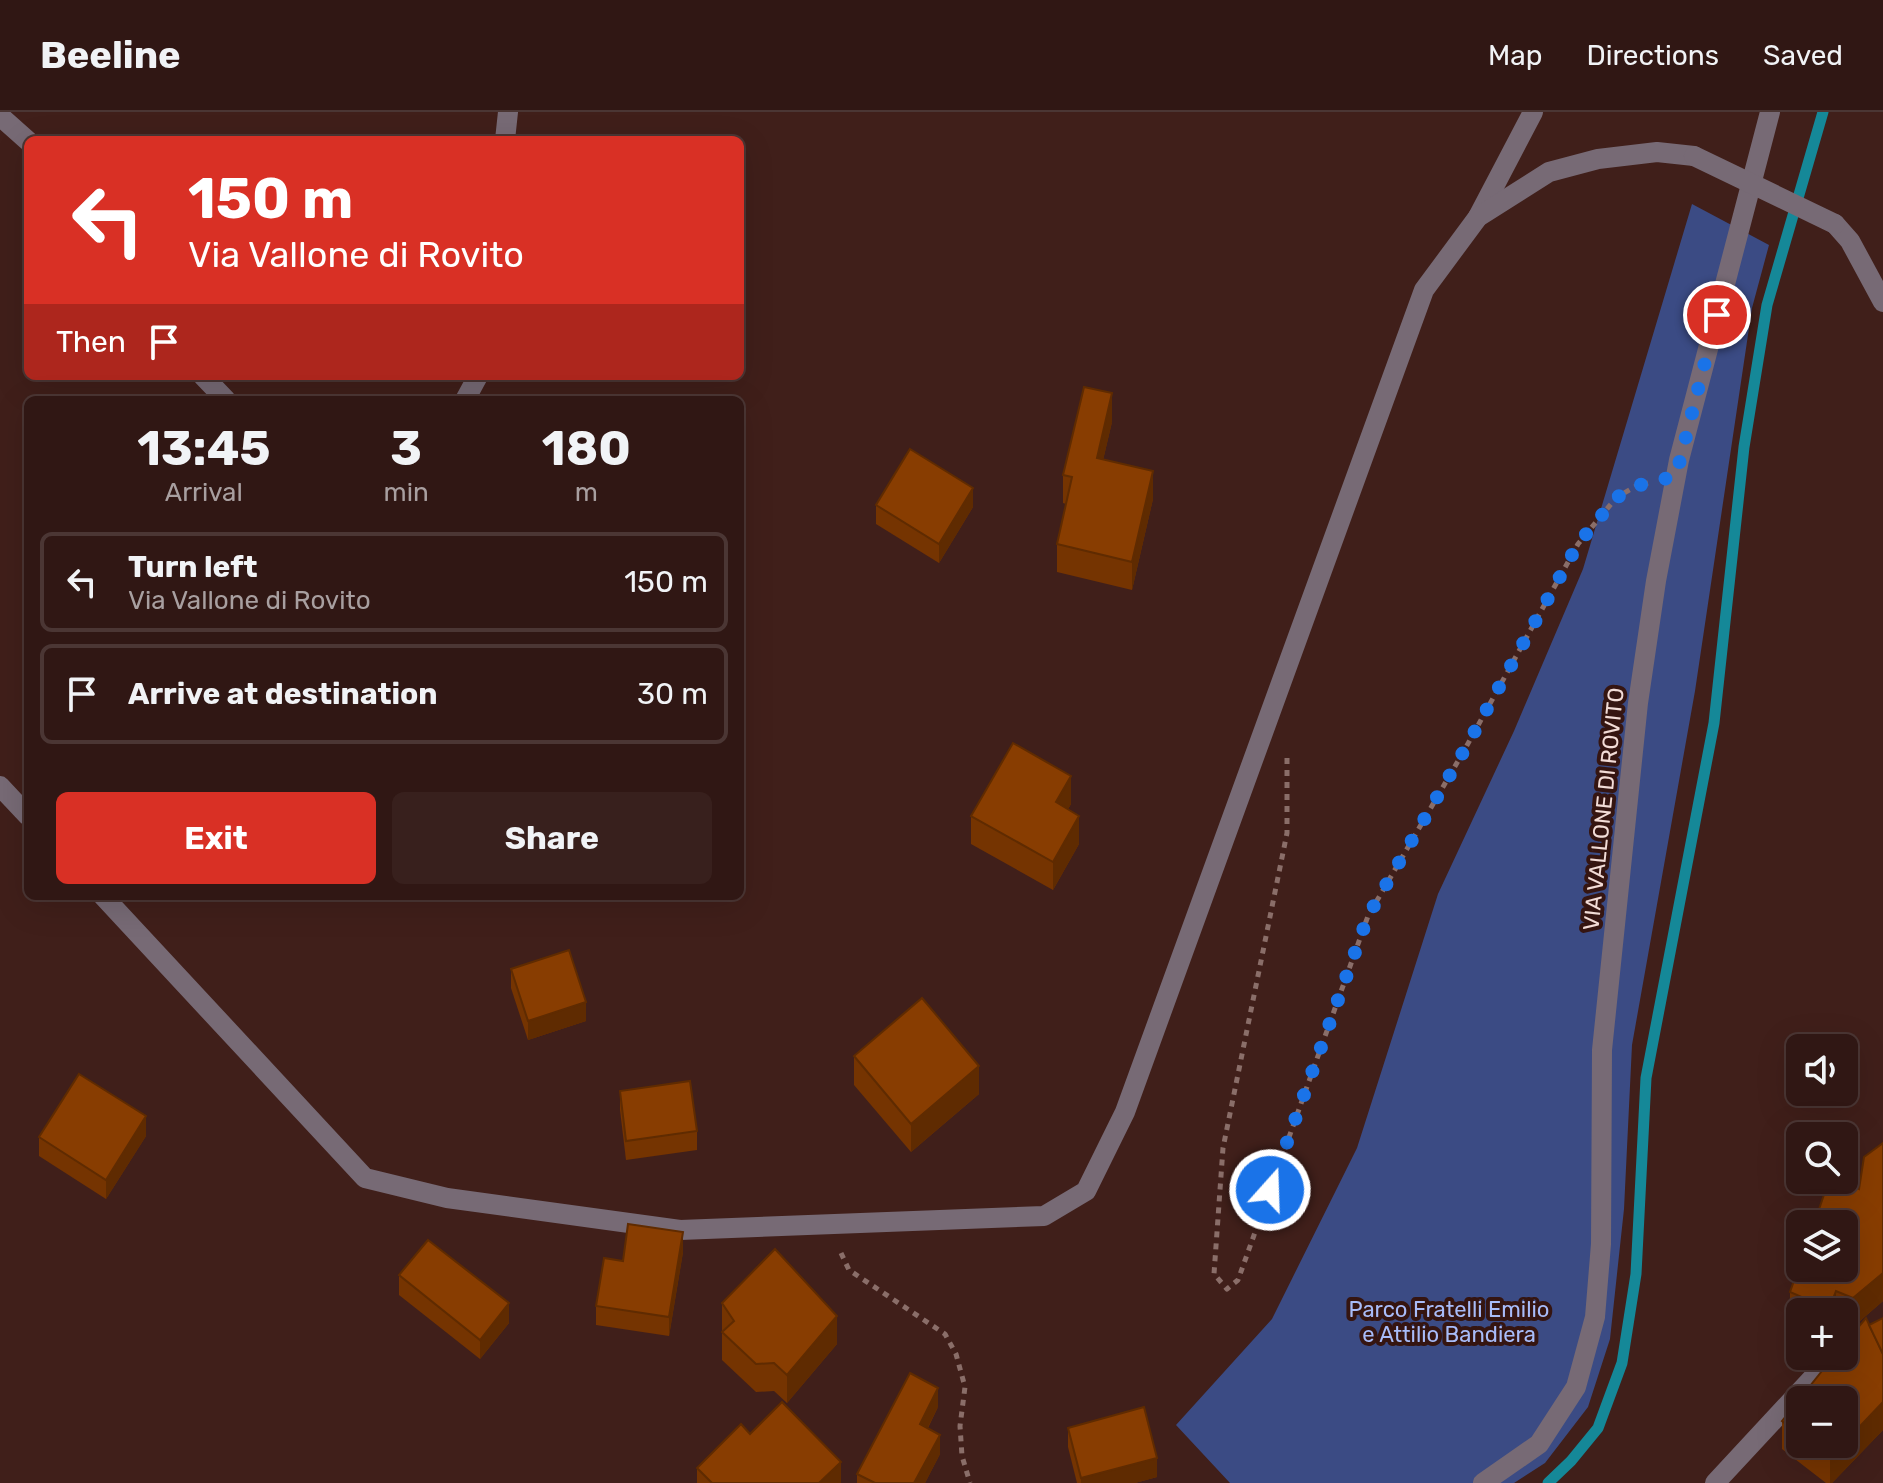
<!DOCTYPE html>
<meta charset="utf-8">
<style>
body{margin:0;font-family:Rubik,sans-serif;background:#38201d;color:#f1f3f6;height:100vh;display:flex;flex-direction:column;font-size:30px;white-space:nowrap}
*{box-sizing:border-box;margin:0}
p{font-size:26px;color:#a89fa0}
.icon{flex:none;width:44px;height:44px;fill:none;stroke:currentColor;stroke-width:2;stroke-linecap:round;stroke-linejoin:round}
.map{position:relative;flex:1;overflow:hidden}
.drawer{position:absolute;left:24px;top:284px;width:720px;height:504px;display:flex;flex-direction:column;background:#301714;border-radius:12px;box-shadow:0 8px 32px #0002,0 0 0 2px #4b3634}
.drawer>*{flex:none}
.banner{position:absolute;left:24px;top:24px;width:720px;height:244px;border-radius:12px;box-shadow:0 8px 32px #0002,0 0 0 2px #4b3634;background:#d93025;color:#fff;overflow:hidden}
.controls{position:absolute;left:1786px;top:922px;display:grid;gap:16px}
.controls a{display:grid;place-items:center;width:72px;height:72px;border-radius:12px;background:#301714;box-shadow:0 8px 32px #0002,0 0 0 2px #4b3634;font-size:40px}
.pin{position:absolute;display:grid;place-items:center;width:68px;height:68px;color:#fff;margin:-34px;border:4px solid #fff;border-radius:50%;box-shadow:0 2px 8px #0007}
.me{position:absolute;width:88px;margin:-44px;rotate:20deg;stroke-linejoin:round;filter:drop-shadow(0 0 6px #0008)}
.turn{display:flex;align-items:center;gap:28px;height:168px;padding:0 32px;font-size:36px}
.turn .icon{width:104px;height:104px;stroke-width:2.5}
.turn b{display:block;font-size:56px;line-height:68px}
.then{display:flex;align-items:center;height:76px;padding:0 32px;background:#0003;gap:16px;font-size:30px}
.eta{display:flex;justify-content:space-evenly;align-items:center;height:136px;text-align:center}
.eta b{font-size:48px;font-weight:700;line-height:56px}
.button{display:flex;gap:16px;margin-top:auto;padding:16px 32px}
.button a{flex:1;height:92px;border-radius:12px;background:#d93025;color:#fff;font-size:32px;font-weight:700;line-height:92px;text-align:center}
.button a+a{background:#38201d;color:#f1f3f6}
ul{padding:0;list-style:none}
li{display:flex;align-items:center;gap:24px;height:100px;margin:0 16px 12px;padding:0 16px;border:4px solid #4b3634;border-radius:12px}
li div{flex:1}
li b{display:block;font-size:30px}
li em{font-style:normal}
header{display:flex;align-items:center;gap:48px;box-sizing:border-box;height:112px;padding:0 40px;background:#301714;border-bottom:2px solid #4b3634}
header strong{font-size:38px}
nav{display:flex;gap:44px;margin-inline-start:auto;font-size:28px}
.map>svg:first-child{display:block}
.green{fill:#3b4b84}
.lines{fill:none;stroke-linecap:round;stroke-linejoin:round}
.stream{stroke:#158898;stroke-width:11}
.path{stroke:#8a6e69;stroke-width:5;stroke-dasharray:6 6;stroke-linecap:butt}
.minor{stroke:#776a75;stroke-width:20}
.minor-bridge{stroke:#776a75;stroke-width:20}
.wall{fill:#753401;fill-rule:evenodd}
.shaded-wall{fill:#5f2b01}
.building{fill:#883d01;stroke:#5f2b01;stroke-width:2}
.route{stroke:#1a73e8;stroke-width:14;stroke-dasharray:0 25.2}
.labels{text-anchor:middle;stroke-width:8;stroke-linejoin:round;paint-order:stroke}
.street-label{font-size:22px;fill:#f2dcd7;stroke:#351511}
.park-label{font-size:22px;fill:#a8bcf9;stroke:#351511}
</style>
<header>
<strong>Beeline</strong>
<nav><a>Map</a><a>Directions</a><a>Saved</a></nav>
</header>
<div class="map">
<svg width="1883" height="1371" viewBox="0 0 1883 1371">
<rect width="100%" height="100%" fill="#401f1a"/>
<!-- green -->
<path class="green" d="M 1692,92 L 1769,133 L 1752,196 L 1695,579 L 1632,933 L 1624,1097 L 1610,1227 L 1588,1295 L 1545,1351 L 1514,1371 L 1230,1371 L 1176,1313 L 1272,1207 L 1357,1036 L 1438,782 L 1514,619 L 1583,457 Z"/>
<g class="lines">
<!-- stream -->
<path class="stream" d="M 1548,1371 L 1571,1349 L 1598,1316 L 1622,1251 L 1636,1162 L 1646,966 L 1714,611 L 1744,335 L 1767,193 L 1823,0"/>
<!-- path -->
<g class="path">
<path d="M 1287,646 L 1287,721 L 1223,1036 L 1214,1162 L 1227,1177 L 1238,1168 L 1368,804 L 1465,637 L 1578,432 L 1616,386 L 1636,374 L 1648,371"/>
<path d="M 841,1141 L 849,1158 L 945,1222 L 956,1242 L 965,1275 L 960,1314 L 962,1344 L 970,1371"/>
</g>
<!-- minor -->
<g class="minor">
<path d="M 0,4 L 28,29"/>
<path d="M 505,28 L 508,0"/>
<path d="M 1478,105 L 1533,0"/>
<path d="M 1835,112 L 1850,129 L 1883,190"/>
<path d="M 203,264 L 226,288"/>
<path d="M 465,288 L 478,264"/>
<path d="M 0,674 L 28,704"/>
<path d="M 103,784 L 365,1066 L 447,1086 L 680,1118 L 1044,1104 L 1086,1079 L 1125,1000 L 1424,178 L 1478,105 L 1549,60 L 1598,47 L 1657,40 L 1694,44"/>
<path d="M 1483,1371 L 1539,1332 L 1576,1275 L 1595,1205 L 1601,1132 L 1602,938 L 1638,591 L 1656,469 L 1679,348 L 1770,0"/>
<path d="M 1715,1371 L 1833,1244"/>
</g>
<!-- minor-bridge -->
<path class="minor-bridge" d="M 1694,44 L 1835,112"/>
</g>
<!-- wall -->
<g class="wall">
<path d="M 1112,310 L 1103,348 L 1153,387 L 1132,478 L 1057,460 L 1057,432 L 1066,392 L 1063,391 L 1063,363 Z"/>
<path d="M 876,393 L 973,395 L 939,451 L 876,412 Z"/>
<path d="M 1071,692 L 1068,697 L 1079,732 L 1053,778 L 971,732 L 971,704 Z"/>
<path d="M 511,857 L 586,909 L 528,928 L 511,876 Z"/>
<path d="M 854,944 L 979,982 L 911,1040 L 854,973 Z"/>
<path d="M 620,979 L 697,1019 L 697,1038 L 626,1048 L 620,998 Z"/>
<path d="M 146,1024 L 106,1087 L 39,1044 L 39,1025 Z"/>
<path d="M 1883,1031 L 1883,1189 L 1853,1215 L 1844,1211 L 1844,1200 L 1800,1200 L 1800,1212 L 1790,1208 L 1790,1180 L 1859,1077 Z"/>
<path d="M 683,1140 L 669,1224 L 596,1213 L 596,1194 L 623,1149 Z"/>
<path d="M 399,1163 L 509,1211 L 480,1247 L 399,1183 Z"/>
<path d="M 722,1191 L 837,1232 L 787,1291 L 774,1279 L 756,1280 L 722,1248 Z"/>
<path d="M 1866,1206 L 1869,1213 L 1883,1206 L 1883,1318 L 1832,1371 L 1826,1371 L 1782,1337 L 1782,1309 L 1834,1244 L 1844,1244 L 1844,1232 ZM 1800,1288 L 1844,1288 L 1844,1332 L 1800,1332 Z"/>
<path d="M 938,1295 L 928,1316 L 940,1342 L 925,1371 L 857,1371 L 857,1362 Z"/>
<path d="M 1068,1316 L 1157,1365 L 1135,1371 L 1077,1371 L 1068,1335 Z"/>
<path d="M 750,1322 L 841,1371 L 697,1371 L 697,1356 Z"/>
</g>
<!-- shaded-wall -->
<g class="shaded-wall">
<path d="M 1112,281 L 1112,310 L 1097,374 L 1097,346 Z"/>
<path d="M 1153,359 L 1153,387 L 1132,478 L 1132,450 Z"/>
<path d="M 973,376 L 973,395 L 939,451 L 939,432 Z"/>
<path d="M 1071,664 L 1071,692 L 1056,718 L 1056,690 Z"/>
<path d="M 1079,704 L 1079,732 L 1053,778 L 1053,750 Z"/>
<path d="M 586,890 L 586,909 L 528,928 L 528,909 Z"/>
<path d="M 979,954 L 979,982 L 911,1040 L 911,1012 Z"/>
<path d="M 146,1004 L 146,1024 L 106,1087 L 106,1068 Z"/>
<path d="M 683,1120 L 683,1140 L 669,1224 L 669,1205 Z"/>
<path d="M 1883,1161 L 1883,1189 L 1853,1215 L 1853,1186 Z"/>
<path d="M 1836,1179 L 1836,1200 L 1829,1200 L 1829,1197 Z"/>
<path d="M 509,1191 L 509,1211 L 480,1247 L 480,1228 Z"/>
<path d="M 837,1204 L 837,1232 L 787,1291 L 787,1263 Z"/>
<path d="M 938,1276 L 938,1295 L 920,1331 L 920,1312 Z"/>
<path d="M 1883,1290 L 1883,1318 L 1832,1371 L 1830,1371 L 1830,1346 Z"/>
<path d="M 940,1323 L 940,1342 L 925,1371 L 914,1371 Z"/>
<path d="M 1157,1346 L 1157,1365 L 1135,1371 L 1081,1371 L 1081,1366 Z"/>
<path d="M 841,1350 L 841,1371 L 819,1371 Z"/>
</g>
<!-- building -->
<g class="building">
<path d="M 1084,275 L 1112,281 L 1097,346 L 1153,359 L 1132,450 L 1057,432 L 1072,365 L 1063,363 Z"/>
<path d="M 910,337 L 973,376 L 939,432 L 876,393 Z"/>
<path d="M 1013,631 L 1071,664 L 1056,690 L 1079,704 L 1053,750 L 971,704 Z"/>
<path d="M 569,838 L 586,890 L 528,909 L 511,857 Z"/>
<path d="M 922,886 L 979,954 L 911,1012 L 854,944 Z"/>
<path d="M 79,962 L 146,1004 L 106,1068 L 39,1025 Z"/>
<path d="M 690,969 L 697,1019 L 626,1029 L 620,979 Z"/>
<path d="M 1883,1031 L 1883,1161 L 1853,1186 L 1836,1179 L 1829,1197 L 1790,1180 L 1800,1152 L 1800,1156 L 1844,1156 L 1844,1112 L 1814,1112 L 1829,1068 L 1839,1068 L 1859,1077 L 1864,1045 Z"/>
<path d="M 628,1112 L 683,1120 L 669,1205 L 596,1194 L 604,1146 L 623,1149 Z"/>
<path d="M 428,1128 L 509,1191 L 480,1228 L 399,1163 Z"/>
<path d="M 775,1137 L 837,1204 L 787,1263 L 774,1251 L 756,1252 L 722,1220 L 734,1209 L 722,1191 Z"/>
<path d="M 1866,1206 L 1883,1242 L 1883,1290 L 1844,1331 L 1844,1288 L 1800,1288 L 1800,1323 L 1782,1309 L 1834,1244 L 1844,1244 L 1844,1232 Z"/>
<path d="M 1883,1206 L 1883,1242 L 1869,1213 Z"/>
<path d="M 910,1261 L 938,1276 L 920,1312 L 940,1323 L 914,1371 L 875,1371 L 857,1362 Z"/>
<path d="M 782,1290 L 841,1350 L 819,1371 L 712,1371 L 697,1356 L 741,1312 L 750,1322 Z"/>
<path d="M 1144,1295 L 1157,1346 L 1081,1366 L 1068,1316 Z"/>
<path d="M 1812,1332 L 1843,1332 L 1830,1346 Z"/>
</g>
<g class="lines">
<!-- route -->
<path class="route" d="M 1270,1078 L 1368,804 L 1465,637 L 1578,432 L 1616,386 L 1636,374 L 1676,364 L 1717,203"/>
</g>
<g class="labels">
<!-- street labels -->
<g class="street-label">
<text transform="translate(1603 697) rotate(-84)" y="8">VIA VALLONE DI ROVITO</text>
</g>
<!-- park labels -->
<g class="park-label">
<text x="1449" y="1205">Parco Fratelli Emilio<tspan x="1449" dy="25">e Attilio Bandiera</tspan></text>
</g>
</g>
</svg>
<div class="controls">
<a><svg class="icon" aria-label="sound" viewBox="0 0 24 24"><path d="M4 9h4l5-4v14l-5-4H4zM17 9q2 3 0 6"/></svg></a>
<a><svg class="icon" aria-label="search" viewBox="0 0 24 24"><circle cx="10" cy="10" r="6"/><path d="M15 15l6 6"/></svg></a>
<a><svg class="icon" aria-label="layers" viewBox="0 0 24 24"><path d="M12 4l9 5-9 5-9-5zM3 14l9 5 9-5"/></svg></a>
<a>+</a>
<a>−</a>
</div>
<div class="pin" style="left:1717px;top:203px;background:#d93025"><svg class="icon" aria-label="arrive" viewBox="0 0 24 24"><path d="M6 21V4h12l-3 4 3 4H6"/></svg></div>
<svg class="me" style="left:1270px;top:1078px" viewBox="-20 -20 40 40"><circle r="17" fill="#1a73e8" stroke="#fff" stroke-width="3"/><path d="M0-11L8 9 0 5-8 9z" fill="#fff"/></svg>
<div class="banner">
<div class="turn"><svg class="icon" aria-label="left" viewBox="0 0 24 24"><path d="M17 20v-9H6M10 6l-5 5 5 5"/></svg><div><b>150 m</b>Via Vallone di Rovito</div></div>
<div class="then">Then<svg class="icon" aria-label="arrive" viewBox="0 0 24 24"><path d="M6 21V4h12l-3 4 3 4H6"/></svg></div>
</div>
<section class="drawer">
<div class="eta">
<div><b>13:45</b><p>Arrival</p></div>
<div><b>3</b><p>min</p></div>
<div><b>180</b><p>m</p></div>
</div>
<ul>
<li><svg class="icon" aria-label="left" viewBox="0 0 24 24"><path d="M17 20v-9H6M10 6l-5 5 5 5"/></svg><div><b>Turn left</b><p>Via Vallone di Rovito</p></div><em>150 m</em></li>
<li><svg class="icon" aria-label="arrive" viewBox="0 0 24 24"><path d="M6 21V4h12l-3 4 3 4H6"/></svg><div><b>Arrive at destination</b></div><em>30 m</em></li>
</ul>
<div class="button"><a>Exit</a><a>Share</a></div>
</section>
</div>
